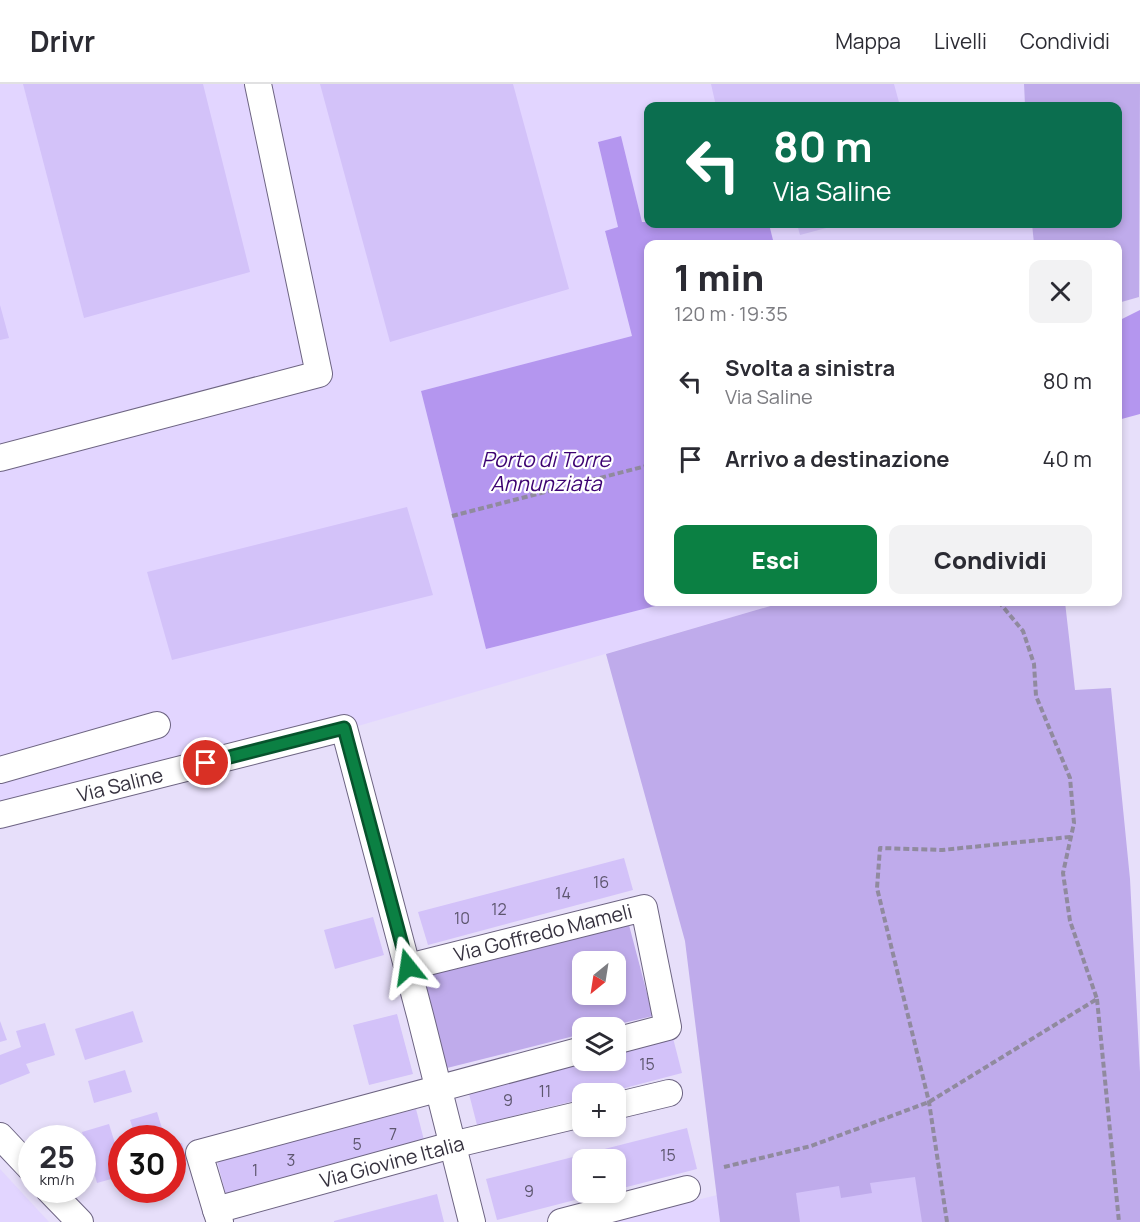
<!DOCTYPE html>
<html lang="it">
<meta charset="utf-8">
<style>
body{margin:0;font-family:Manrope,sans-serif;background:#f2f2f3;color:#2b2b33;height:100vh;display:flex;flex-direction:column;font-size:22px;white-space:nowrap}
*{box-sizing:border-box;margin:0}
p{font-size:20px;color:#7c7c81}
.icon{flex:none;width:33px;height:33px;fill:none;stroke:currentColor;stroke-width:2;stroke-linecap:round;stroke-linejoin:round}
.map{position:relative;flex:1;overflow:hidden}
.side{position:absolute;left:644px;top:156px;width:478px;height:366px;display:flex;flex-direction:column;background:#fff;border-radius:12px;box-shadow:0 3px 9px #0003}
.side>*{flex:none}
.hud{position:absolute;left:644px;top:18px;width:478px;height:126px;border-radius:12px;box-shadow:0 3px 9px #0003;background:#0b6e4f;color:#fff;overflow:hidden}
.needle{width:39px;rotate:210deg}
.buttons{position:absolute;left:572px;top:867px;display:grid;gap:12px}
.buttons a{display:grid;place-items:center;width:54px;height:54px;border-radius:12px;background:#fff;box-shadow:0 3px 9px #0003;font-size:30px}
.speed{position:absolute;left:18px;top:1041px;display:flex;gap:12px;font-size:30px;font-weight:700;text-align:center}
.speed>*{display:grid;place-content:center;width:78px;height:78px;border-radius:50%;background:#fff;box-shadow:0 3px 9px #0003;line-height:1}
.speed small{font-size:15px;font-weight:400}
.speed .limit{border:9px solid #d22;background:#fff;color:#111}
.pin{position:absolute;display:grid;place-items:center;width:51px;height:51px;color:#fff;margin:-26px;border:3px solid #fff;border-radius:50%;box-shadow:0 2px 6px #0007}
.me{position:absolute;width:66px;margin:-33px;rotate:345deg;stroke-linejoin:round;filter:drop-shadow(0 0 4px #0008)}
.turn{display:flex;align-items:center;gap:21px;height:126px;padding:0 30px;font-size:27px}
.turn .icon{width:78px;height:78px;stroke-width:2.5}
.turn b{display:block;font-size:42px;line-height:51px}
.round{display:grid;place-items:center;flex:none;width:63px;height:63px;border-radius:12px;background:#f2f2f3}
.overview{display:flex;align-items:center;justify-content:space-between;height:102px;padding:0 30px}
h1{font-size:36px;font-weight:800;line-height:45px}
.button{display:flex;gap:12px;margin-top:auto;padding:12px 30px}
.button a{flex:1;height:69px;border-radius:12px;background:#0b8043;color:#fff;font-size:24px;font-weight:800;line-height:69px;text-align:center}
.button a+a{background:#f2f2f3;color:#2b2b33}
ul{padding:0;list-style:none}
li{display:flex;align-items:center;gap:18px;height:78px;padding:0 30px}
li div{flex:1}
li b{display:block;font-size:22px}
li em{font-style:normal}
header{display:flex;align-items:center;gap:36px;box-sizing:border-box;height:84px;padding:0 30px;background:#fff;border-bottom:2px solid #e1e1e2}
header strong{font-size:28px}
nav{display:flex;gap:33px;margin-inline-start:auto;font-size:21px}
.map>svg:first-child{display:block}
.built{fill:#e2d5ff}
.green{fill:#bfabeb;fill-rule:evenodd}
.water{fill:#b496ef}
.building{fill:#d3c2f9}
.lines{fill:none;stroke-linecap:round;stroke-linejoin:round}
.minor-casing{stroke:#6d6482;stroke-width:28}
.path{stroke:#908a9e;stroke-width:4;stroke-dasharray:6 3;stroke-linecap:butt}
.minor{stroke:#fff;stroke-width:26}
.route-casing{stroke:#07532c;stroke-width:15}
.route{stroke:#0b8043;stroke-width:10}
.labels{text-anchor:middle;stroke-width:4.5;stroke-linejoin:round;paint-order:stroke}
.number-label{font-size:16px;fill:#5d566e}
.street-label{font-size:20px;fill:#36323f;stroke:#fff}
.water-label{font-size:21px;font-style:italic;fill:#3c0271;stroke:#fff}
</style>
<header>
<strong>Drivr</strong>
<nav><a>Mappa</a><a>Livelli</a><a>Condividi</a></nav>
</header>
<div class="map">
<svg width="1140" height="1138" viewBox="0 0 1140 1138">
<rect width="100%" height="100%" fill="#e7dffa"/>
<!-- built -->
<g class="built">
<path d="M 0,0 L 1024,0 L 1025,22 L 648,22 L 648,137 L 642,138 L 621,52 L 598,58 L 618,143 L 605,148 L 632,252 L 421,307 L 486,565 L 671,518 L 784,518 L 0,746 Z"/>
<path d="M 769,140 L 1032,140 L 1034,160 L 774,160 Z"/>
<path d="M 0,1085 L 49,1138 L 0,1138 Z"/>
<path d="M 717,1111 L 720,1138 L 610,1138 Z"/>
</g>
<!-- green -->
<g class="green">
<path d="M 1024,0 L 1140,0 L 1139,213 L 1118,219 L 1118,160 L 1034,160 L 1032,140 L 1118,140 L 1118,22 L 1025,22 Z"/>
<path d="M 784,518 L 1065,518 L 1075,606 L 1111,604 L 1130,795 L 1140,988 L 1140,1138 L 720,1138 L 685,857 L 606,570 Z"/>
<path d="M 629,841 L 653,932 L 606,943 L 582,944 L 582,950 L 439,986 L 417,893 ZM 582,878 L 615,878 L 615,910 L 582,910 Z"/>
</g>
<!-- water -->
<g class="water">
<path d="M 621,52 L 642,138 L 769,140 L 774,160 L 648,160 L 648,518 L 671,518 L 486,565 L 421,307 L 632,252 L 605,147 L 618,143 L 598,58 Z"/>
<path d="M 1140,226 L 1140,330 L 1118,336 L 1118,237 Z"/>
</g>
<!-- building -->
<g class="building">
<path d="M 23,0 L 203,0 L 250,188 L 84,234 Z"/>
<path d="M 320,0 L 513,0 L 569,205 L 390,258 Z"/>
<path d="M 711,0 L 894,0 L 900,22 L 716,22 Z"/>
<path d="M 797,140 L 841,140 L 800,151 Z"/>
<path d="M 0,221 L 9,254 L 0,256 Z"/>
<path d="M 407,423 L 433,511 L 172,576 L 147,488 Z"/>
<path d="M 624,774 L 633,806 L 428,861 L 418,828 Z"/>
<path d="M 373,833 L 384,871 L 335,885 L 324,846 Z"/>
<path d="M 133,927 L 143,958 L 85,976 L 75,945 Z"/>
<path d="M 397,930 L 413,990 L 369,1001 L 353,941 Z"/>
<path d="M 0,937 L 7,956 L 0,958 Z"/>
<path d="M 45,939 L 55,971 L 26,980 L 30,989 L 0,1001 L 0,971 L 21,963 L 16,947 Z"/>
<path d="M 673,954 L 682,989 L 602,1010 L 582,1010 L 582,1015 L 477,1041 L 468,1006 L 585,976 L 615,976 L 615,969 Z"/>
<path d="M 125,986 L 132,1008 L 94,1019 L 88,997 Z"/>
<path d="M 416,1025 L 425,1060 L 226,1111 L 217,1077 Z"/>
<path d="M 157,1028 L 165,1054 L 136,1054 L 130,1036 Z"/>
<path d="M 109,1040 L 122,1082 L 122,1092 L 97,1099 L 82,1048 Z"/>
<path d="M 687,1044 L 697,1085 L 615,1106 L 615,1076 L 582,1076 L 582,1108 L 602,1109 L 497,1136 L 486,1095 Z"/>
<path d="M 182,1059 L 187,1077 L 172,1081 L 172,1062 Z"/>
<path d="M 915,1093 L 922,1138 L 800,1138 L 796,1109 L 839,1102 L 841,1114 L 872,1109 L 870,1099 Z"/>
<path d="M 437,1110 L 444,1138 L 334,1138 L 334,1137 Z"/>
</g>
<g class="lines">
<defs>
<g id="minor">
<path d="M 0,374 L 319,290 L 258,0"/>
<path d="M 0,686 L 157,641"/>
<path d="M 0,731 L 344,644 L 420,931 L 472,1138"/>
<path d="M 408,883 L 644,824 L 668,943 L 615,957"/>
<path d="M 615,1022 L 669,1009"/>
<path d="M 0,1052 L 32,1086"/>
<path d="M 49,1106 L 80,1138"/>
<path d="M 216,1126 L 199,1069 L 582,966"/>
<path d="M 220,1138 L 216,1126 L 452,1061 L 582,1030"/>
<path d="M 561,1138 L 687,1105"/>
</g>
</defs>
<!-- minor casing -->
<use href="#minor" class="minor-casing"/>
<!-- path -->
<g class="path">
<path d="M 452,432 L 646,382"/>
<path d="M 1097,915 L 1119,1138"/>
<path d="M 724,1083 L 811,1062 L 929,1018 L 1097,915 L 1070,837 L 1063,789 L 1074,739 L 1070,694 L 1036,612 L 1034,580 L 1023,547 L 999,518"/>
<path d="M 947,1138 L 929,1018 L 877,804 L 880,764 L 942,766 L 1070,753"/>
</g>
<!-- minor -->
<use href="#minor" class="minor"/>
</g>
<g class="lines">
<defs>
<path id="route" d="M 206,679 L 344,644 L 408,883"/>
</defs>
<!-- route casing -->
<use href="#route" class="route-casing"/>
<!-- route -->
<use href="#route" class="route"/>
</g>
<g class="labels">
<!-- number labels -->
<g class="number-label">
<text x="601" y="804">16</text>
<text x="563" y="815">14</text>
<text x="499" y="831">12</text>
<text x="462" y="840">10</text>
<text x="647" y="986">15</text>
<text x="545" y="1013">11</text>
<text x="508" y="1022">9</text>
<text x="393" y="1056">7</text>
<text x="357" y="1066">5</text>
<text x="668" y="1077">15</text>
<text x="291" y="1082">3</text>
<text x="255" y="1092">1</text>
<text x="529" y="1113">9</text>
</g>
<!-- street labels -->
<g class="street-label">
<text transform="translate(120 701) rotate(-14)" y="7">Via Saline</text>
<text transform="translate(543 849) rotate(-14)" y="7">Via Goffredo Mameli</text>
<text transform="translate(392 1078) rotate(-15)" y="7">Via Giovine Italia</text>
</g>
<!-- water labels -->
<g class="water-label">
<text x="546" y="383">Porto di Torre<tspan x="546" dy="24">Annunziata</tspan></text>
</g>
</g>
</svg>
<div class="buttons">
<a><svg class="needle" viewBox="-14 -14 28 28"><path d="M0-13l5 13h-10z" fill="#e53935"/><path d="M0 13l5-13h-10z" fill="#7c7c81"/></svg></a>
<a><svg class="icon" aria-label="layers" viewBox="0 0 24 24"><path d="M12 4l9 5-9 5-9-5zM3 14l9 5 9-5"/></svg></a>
<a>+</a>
<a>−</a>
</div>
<div class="speed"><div>25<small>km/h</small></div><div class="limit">30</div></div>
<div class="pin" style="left:206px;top:679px;background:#d93025"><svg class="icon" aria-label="arrive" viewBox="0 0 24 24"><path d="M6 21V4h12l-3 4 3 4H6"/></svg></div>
<svg class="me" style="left:408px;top:883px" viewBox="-20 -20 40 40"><path d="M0-17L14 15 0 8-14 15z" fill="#0b8043" stroke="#fff" stroke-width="4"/></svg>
<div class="hud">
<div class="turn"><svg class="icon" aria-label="left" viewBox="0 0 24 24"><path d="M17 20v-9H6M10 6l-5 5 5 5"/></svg><div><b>80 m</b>Via Saline</div></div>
</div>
<section class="side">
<div class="overview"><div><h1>1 min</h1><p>120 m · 19:35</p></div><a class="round"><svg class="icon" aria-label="close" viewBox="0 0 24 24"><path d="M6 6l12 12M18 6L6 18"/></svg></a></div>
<ul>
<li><svg class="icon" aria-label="left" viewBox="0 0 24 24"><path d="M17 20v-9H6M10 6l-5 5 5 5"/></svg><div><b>Svolta a sinistra</b><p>Via Saline</p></div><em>80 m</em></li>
<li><svg class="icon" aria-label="arrive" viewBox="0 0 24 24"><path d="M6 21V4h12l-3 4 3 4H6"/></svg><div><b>Arrivo a destinazione</b></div><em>40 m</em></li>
</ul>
<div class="button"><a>Esci</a><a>Condividi</a></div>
</section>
</div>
